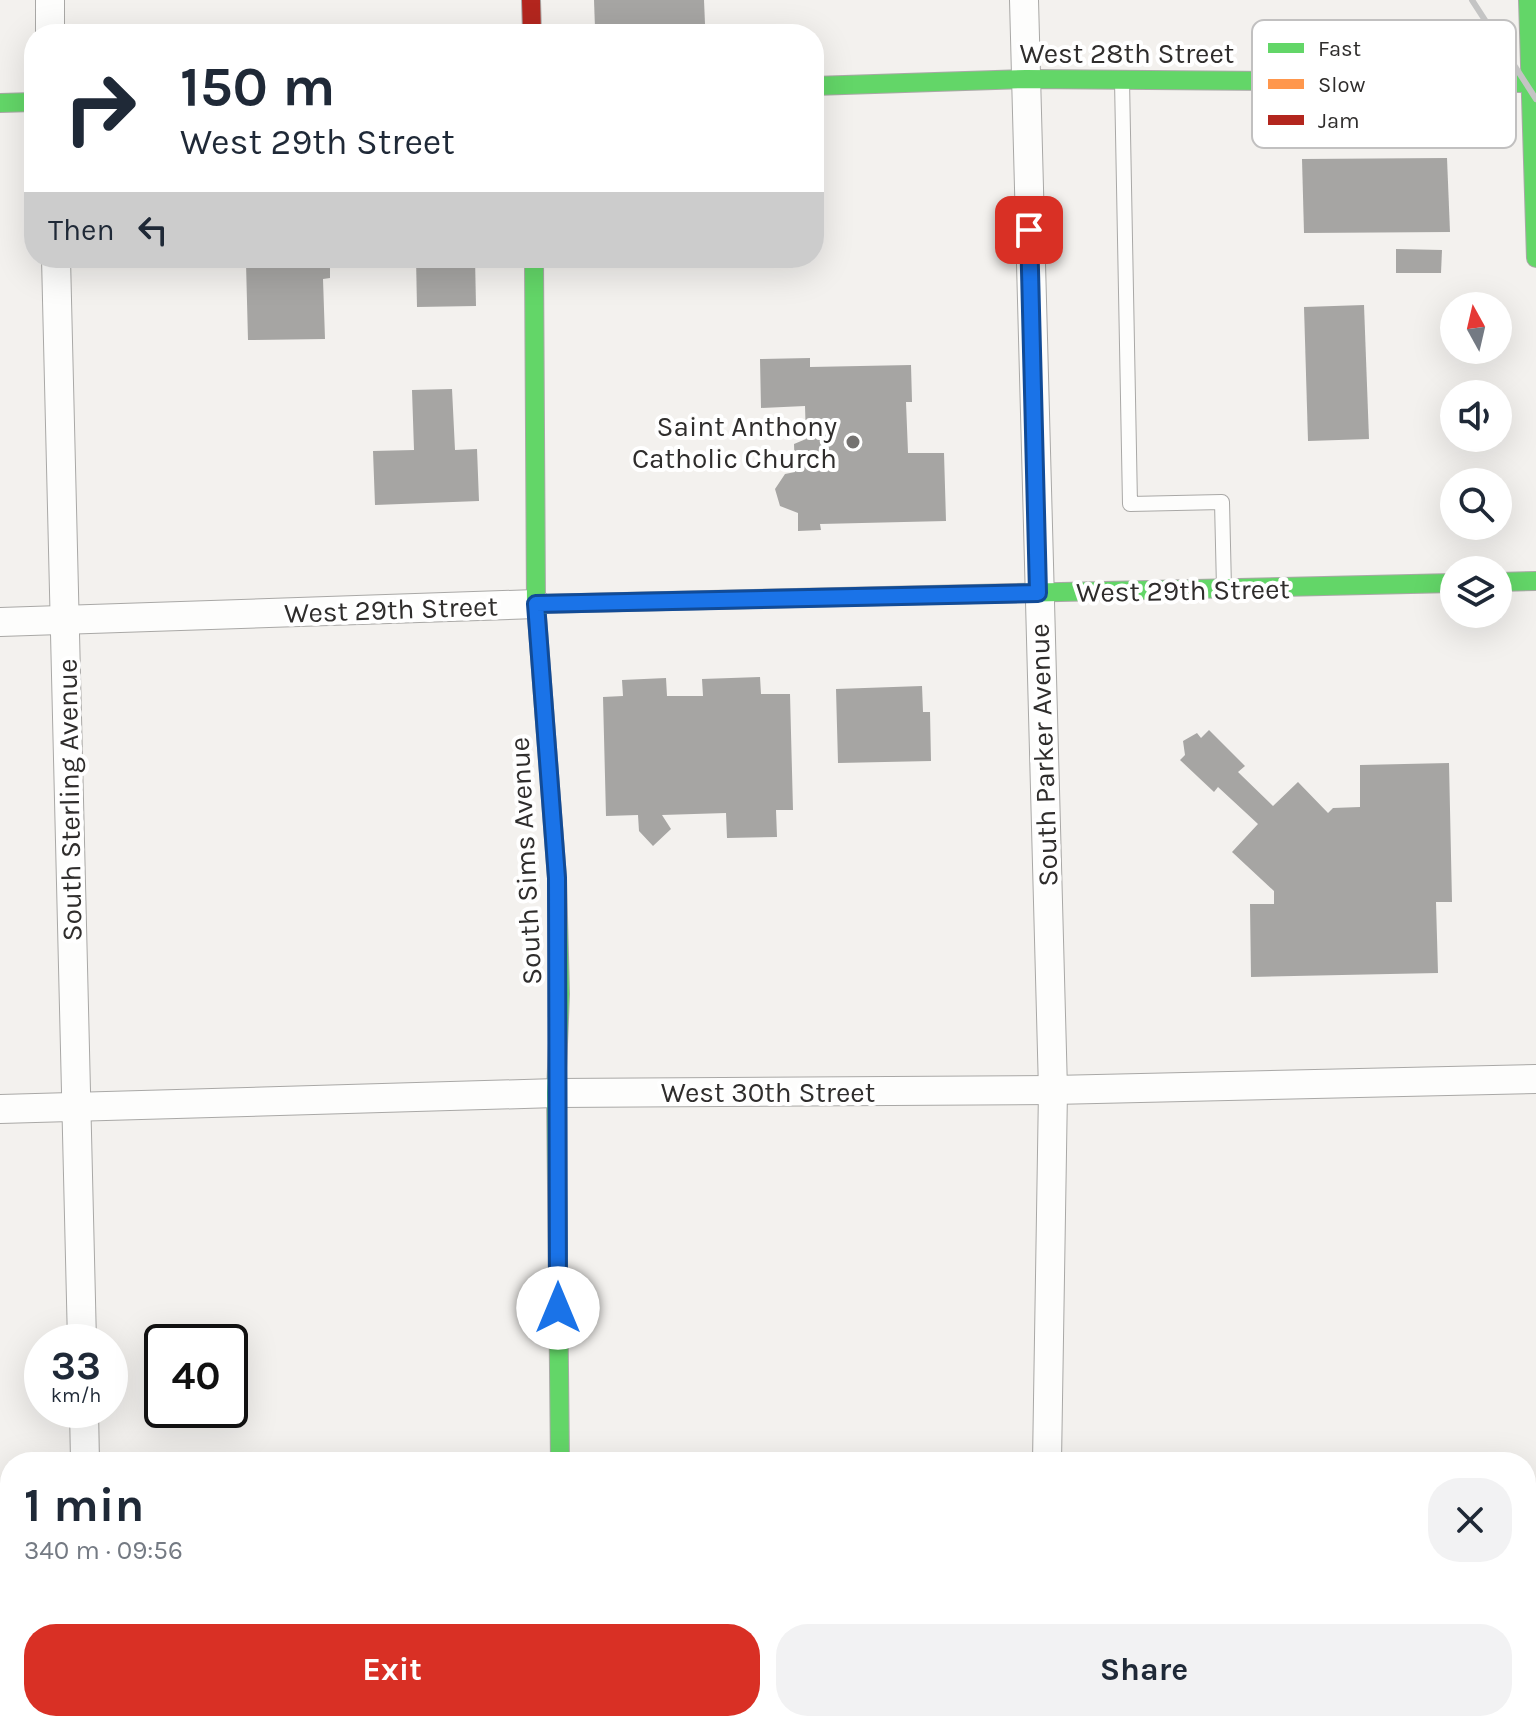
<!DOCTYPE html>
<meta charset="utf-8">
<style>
body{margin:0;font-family:Karla,sans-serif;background:#f2f2f3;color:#1f2937;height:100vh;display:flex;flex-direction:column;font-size:30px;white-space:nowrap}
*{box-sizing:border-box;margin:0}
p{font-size:26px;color:#747a83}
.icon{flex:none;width:44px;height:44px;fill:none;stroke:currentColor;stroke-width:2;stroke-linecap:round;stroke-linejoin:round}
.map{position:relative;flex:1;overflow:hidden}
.panel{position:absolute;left:0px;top:1452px;width:1536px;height:280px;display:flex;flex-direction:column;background:#fff;border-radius:32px 32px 0 0;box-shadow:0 8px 32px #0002}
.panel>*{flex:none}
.guide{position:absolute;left:24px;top:24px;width:800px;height:244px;border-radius:32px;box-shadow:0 8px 32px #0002;background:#fff;color:#1f2937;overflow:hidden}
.needle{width:52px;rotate:352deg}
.controls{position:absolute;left:1440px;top:292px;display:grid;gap:16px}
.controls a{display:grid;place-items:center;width:72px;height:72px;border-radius:50%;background:#fff;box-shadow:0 8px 32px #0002;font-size:40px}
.speed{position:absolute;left:24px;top:1324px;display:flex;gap:16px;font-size:40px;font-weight:700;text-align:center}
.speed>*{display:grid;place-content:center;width:104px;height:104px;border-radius:50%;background:#fff;box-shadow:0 8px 32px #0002;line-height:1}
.speed small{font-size:20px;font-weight:400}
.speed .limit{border:4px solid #111;border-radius:12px;background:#fff;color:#111}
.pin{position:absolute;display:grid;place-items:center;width:68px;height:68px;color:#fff;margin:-34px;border-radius:16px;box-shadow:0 4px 12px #0006}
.me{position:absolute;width:88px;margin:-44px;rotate:0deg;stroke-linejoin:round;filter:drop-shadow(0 0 6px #0008)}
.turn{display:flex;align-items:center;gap:28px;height:168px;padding:0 24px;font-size:36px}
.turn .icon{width:104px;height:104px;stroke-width:2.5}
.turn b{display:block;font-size:56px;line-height:68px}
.then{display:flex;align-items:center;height:76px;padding:0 24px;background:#0003;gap:16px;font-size:30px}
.round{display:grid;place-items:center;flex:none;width:84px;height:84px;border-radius:32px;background:#f2f2f3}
.overview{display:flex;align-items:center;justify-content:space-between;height:136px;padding:0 24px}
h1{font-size:48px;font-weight:700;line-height:60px}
.button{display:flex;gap:16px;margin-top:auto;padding:16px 24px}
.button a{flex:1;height:92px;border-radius:32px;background:#d93025;color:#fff;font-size:32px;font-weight:700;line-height:92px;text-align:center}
.button a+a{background:#f2f2f3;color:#1f2937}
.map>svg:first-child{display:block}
.building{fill:#a6a5a3}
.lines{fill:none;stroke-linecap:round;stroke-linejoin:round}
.lane-casing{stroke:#a9a8a6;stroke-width:16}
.street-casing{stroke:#a9a8a6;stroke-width:30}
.fast-casing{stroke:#a9a8a6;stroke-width:20}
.slow-casing{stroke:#a9a8a6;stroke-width:20}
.jam-casing{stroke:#a9a8a6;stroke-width:20}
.lane{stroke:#fdfdfc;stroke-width:14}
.street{stroke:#fdfdfc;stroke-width:28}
.fast{stroke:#63d668;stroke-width:18}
.slow{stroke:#ff974d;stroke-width:18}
.jam{stroke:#b3261e;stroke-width:18}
.rail{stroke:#c4c4c4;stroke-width:6}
.route-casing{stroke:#114b97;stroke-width:20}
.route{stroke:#1a73e8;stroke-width:14}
.poi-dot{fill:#747270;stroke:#fff;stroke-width:3}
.labels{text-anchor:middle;stroke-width:8;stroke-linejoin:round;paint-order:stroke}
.street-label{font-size:28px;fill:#2f2d2c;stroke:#fff}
.poi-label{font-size:28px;fill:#2f2d2c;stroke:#fff;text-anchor:end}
.key{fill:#fff;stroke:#c1c0c0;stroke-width:2}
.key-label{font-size:22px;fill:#2f2d2c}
</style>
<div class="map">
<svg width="1536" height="1732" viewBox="0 0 1536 1732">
<rect width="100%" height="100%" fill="#f3f1ee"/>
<!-- building -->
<g class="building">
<path d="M 594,0 L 704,0 L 705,24 L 595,28 Z"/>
<path d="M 1447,158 L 1450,232 L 1304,233 L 1302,159 Z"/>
<path d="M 1396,249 L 1442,250 L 1441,273 L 1396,273 Z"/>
<path d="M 110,258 L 372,258 L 372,263 L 330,264 L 330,278 L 323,279 L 325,339 L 248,340 L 246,263 L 110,267 Z"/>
<path d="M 416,258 L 475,258 L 476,306 L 417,307 Z"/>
<path d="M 1364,305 L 1369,439 L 1308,441 L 1304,307 Z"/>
<path d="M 810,358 L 810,367 L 911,365 L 912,402 L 906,402 L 908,453 L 944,453 L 946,521 L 820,524 L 821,530 L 798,531 L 798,513 L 780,506 L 775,489 L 785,474 L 795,472 L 794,444 L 806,439 L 805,406 L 761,408 L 760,359 Z"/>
<path d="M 452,389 L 455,450 L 477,449 L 479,501 L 375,505 L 373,451 L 414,450 L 412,390 Z"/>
<path d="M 760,677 L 761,694 L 790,694 L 793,810 L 776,810 L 777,837 L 727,838 L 726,813 L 662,815 L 671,829 L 653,846 L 639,831 L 638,815 L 606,816 L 603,697 L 623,696 L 622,680 L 666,678 L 667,696 L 703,696 L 702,679 Z"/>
<path d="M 922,686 L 923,712 L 930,712 L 931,761 L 838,763 L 836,689 Z"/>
<path d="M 1209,730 L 1245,766 L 1238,772 L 1273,806 L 1298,782 L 1328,813 L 1333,808 L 1360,807 L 1360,765 L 1449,763 L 1452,902 L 1436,902 L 1438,973 L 1251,977 L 1250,904 L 1274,904 L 1274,891 L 1232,852 L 1258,824 L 1218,787 L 1214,792 L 1180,760 L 1185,755 L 1183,741 L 1197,733 L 1201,738 Z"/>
</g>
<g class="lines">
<defs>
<path id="lane" d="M 1122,80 L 1130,504 L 1222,502 L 1224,588"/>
<g id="street">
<path d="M 50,0 L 50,34"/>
<path d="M 1024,0 L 1053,1090 L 1047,1462"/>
<path d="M 56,258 L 82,1342"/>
<path d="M 0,622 L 536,604"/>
<path d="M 0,1109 L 556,1093 L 1053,1090 L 1536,1079"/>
<path d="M 84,1410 L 85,1462"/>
<path d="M 1526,1553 L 1536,1553"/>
<path d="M 0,1586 L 10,1587"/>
</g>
<g id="fast">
<path d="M 1528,0 L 1536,258"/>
<path d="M 814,86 L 1026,79 L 1536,83"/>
<path d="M 0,103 L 34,102"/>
<path d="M 534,258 L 536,604 L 557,878 L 560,994 L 556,1093 L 560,1462"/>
<path d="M 1498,582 L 1536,581"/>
<path d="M 536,604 L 1454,583"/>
</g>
<path id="slow" d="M 564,1722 L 564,1732"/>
<path id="jam" d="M 531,0 L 532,34"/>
</defs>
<!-- lane casing -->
<use href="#lane" class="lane-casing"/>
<!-- street casing -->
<use href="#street" class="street-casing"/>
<!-- fast casing -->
<use href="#fast" class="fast-casing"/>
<!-- slow casing -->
<use href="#slow" class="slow-casing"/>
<!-- jam casing -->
<use href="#jam" class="jam-casing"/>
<!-- lane -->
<use href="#lane" class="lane"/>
<!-- street -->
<use href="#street" class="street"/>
<!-- fast -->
<use href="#fast" class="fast"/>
<!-- slow -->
<use href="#slow" class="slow"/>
<!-- jam -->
<use href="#jam" class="jam"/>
<!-- rail -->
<path class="rail" d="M 1472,0 L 1536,99"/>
</g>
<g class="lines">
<defs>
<path id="route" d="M 558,1308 L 557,878 L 536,604 L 1038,593 L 1029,230"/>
</defs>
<!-- route casing -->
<use href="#route" class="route-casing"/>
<!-- route -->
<use href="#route" class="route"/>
</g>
<!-- markers -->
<circle class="poi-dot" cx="853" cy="442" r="8"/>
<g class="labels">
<!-- street labels -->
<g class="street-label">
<text x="1127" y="63">West 28th Street</text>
<text transform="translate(1183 590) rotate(-1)" y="10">West 29th Street</text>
<text transform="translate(391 609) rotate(-2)" y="10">West 29th Street</text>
<text transform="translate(1043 755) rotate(-92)" y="10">South Parker Avenue</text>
<text transform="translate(69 800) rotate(-91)" y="10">South Sterling Avenue</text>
<text transform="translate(525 861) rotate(-93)" y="10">South Sims Avenue</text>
<text x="768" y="1102">West 30th Street</text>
</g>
<!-- poi labels -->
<g class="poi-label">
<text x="837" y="436">Saint Anthony<tspan x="837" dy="32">Catholic Church</tspan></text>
</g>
</g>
<!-- legend -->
<rect x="1252" y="20" width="264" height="128" rx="12" class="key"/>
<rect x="1268" y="43" width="36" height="10" fill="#63d668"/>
<rect x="1268" y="79" width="36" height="10" fill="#ff974d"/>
<rect x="1268" y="115" width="36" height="10" fill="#b3261e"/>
<g class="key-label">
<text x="1318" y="56">Fast</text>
<text x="1318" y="92">Slow</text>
<text x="1318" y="128">Jam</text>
</g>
</svg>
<div class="controls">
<a><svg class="needle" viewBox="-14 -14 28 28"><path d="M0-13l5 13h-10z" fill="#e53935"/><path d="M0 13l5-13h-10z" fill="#747a83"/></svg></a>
<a><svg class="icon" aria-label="sound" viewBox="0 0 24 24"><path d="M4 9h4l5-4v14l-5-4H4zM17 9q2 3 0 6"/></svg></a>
<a><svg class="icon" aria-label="search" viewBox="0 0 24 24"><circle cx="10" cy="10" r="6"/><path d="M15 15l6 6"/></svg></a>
<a><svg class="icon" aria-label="layers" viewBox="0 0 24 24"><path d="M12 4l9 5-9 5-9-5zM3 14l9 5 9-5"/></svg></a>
</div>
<div class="speed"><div>33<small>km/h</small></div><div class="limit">40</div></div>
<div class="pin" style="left:1029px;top:230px;background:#d93025"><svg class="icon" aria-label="arrive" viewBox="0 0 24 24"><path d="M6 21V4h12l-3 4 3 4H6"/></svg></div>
<svg class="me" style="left:558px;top:1308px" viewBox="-20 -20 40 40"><circle r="19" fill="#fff"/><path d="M0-13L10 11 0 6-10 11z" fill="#1a73e8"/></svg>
<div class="guide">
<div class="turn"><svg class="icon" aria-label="right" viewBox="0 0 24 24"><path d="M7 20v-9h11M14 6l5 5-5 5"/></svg><div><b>150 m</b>West 29th Street</div></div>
<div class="then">Then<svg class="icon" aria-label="left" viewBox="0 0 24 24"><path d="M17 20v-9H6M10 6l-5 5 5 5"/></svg></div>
</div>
<section class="panel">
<div class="overview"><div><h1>1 min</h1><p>340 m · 09:56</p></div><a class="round"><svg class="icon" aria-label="close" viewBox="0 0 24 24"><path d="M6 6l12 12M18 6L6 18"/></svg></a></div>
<div class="button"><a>Exit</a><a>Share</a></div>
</section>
</div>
